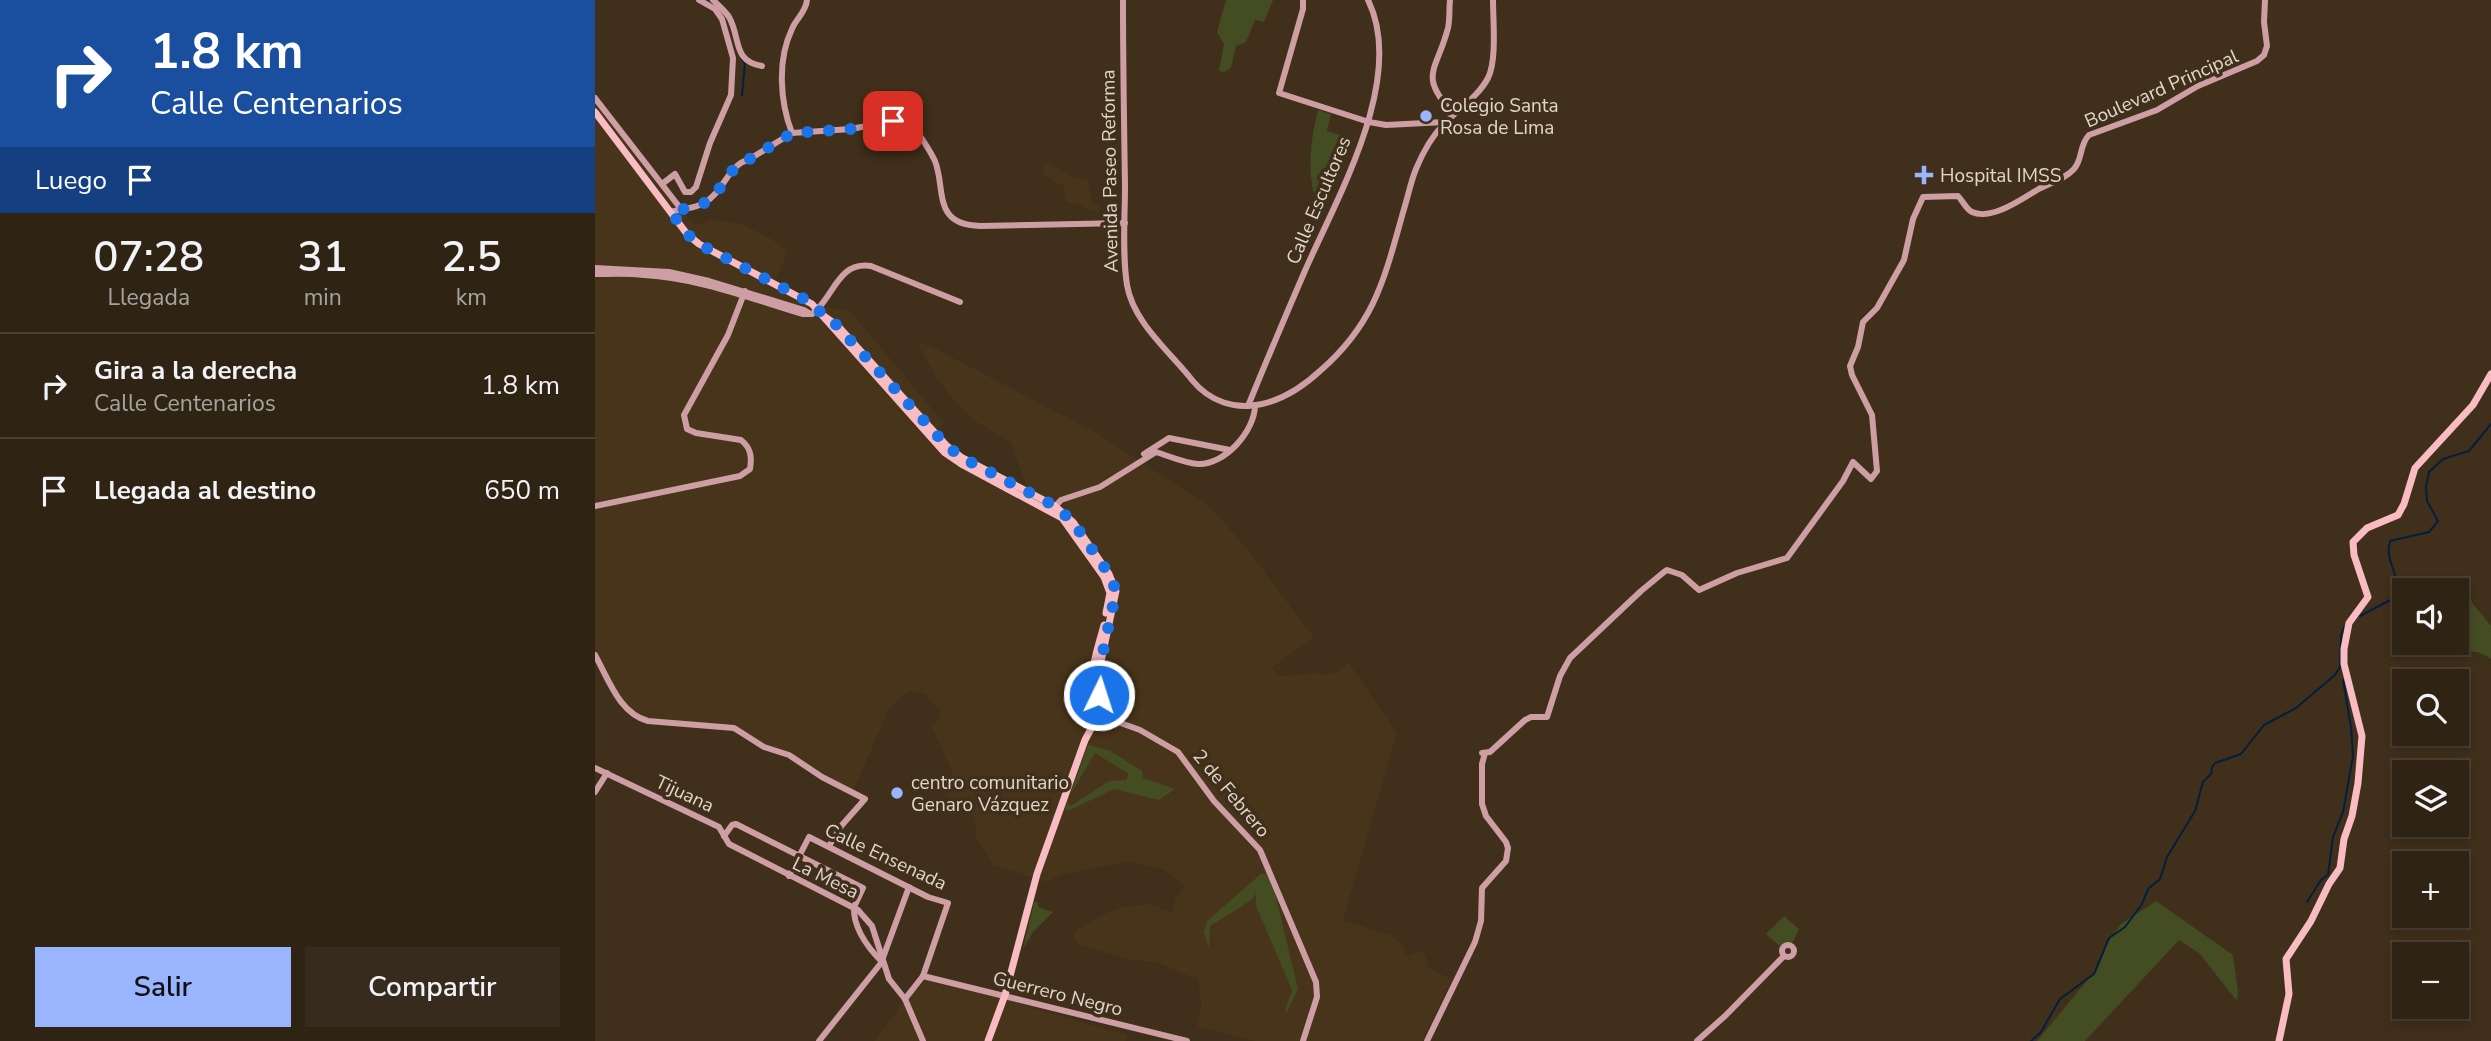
<!DOCTYPE html>
<html lang="es">
<meta charset="utf-8">
<style>
body{margin:0;font-family:"Nunito Sans",sans-serif;background:#372b1d;color:#f1f3f6;height:100vh;display:flex;flex-direction:column;font-size:26px;white-space:nowrap}
*{box-sizing:border-box;margin:0}
p{font-size:23px;color:#a7a4a0}
.icon{flex:none;width:38px;height:38px;fill:none;stroke:currentColor;stroke-width:2;stroke-linecap:round;stroke-linejoin:round}
.map{position:relative;flex:1;overflow:hidden}
.details{display:flex;flex-direction:column;background:#2f2314;width:595px}
.details>*{flex:none}
.hud{background:#1a4fa0;color:#fff;overflow:hidden}
.tools{position:absolute;left:1797px;top:578px;display:grid;gap:14px}
.tools a{display:grid;place-items:center;width:77px;height:77px;border-radius:0px;background:#2f2314;box-shadow:0 4px 10px #0003,0 0 0 2px #4a4034;font-size:35px}
.pin{position:absolute;display:grid;place-items:center;width:60px;height:60px;color:#fff;margin:-30px;border-radius:14px;box-shadow:0 4px 10px #0006}
.me{position:absolute;width:77px;margin:-38px;rotate:4deg;stroke-linejoin:round;filter:drop-shadow(0 0 5px #0008)}
.turn{display:flex;align-items:center;gap:24px;height:147px;padding:0 35px;font-size:32px}
.turn .icon{width:91px;height:91px;stroke-width:2.5}
.turn b{display:block;font-size:49px;line-height:60px}
.then{display:flex;align-items:center;height:66px;padding:0 35px;background:#0003;gap:14px;font-size:26px}
.eta{display:flex;justify-content:space-evenly;align-items:center;height:119px;text-align:center}
.eta b{font-size:42px;font-weight:600;line-height:49px}
.primary-button{display:flex;gap:14px;margin-top:auto;padding:14px 35px}
.primary-button a{flex:1;height:80px;border-radius:0px;background:#98b5fd;color:#111;font-size:28px;font-weight:600;line-height:80px;text-align:center}
.primary-button a+a{background:#372b1d;color:#f1f3f6}
ul{padding:0;list-style:none}
li{display:flex;align-items:center;gap:21px;height:105px;padding:0 35px;border-top:2px solid #4a4034}
li div{flex:1}
li b{display:block;font-size:26px}
li em{font-style:normal}
main{display:flex;flex:1;min-height:0}
.map>svg:first-child{display:block}
.built{fill:#48341a}
.green{fill:#444c22}
.lines{fill:none;stroke-linecap:round;stroke-linejoin:round}
.stream{stroke:#02203e;stroke-width:2}
.secondary{stroke:#cd9ea3;stroke-width:6}
.primary{stroke:#f9bcc3;stroke-width:7}
.route{stroke:#1a73e8;stroke-width:12;stroke-dasharray:0 21.6}
.poi-dot{fill:#98b5fd;stroke:#3f2f1b;stroke-width:2.5}
.labels{text-anchor:middle;stroke-width:7;stroke-linejoin:round;paint-order:stroke}
.street-label{font-size:19px;fill:#e0d6ca;stroke:#3f2f1b}
.poi-label{font-size:19px;fill:#e0d6ca;stroke:#3f2f1b;text-anchor:start}
</style>
<main>
<section class="details">
<div class="hud">
<div class="turn"><svg class="icon" aria-label="right" viewBox="0 0 24 24"><path d="M7 20v-9h11M14 6l5 5-5 5"/></svg><div><b>1.8 km</b>Calle Centenarios</div></div>
<div class="then">Luego<svg class="icon" aria-label="arrive" viewBox="0 0 24 24"><path d="M6 21V4h12l-3 4 3 4H6"/></svg></div>
</div>
<div class="eta">
<div><b>07:28</b><p>Llegada</p></div>
<div><b>31</b><p>min</p></div>
<div><b>2.5</b><p>km</p></div>
</div>
<ul>
<li><svg class="icon" aria-label="right" viewBox="0 0 24 24"><path d="M7 20v-9h11M14 6l5 5-5 5"/></svg><div><b>Gira a la derecha</b><p>Calle Centenarios</p></div><em>1.8 km</em></li>
<li><svg class="icon" aria-label="arrive" viewBox="0 0 24 24"><path d="M6 21V4h12l-3 4 3 4H6"/></svg><div><b>Llegada al destino</b></div><em>650 m</em></li>
</ul>
<div class="primary-button"><a>Salir</a><a>Compartir</a></div>
</section>
<div class="map">
<svg width="1896" height="1041" viewBox="0 0 1896 1041">
<rect width="100%" height="100%" fill="#3f2f1b"/>
<!-- built -->
<g class="built">
<path d="M 0,102 L 99,224 L 105,225 L 114,219 L 146,224 L 177,239 L 192,252 L 180,282 L 227,306 L 256,312 L 349,423 L 340,430 L 353,445 L 396,471 L 433,491 L 416,443 L 380,421 L 363,405 L 343,380 L 321,341 L 341,349 L 498,431 L 614,506 L 651,547 L 719,638 L 677,667 L 684,676 L 725,673 L 727,675 L 741,672 L 754,663 L 802,733 L 748,920 L 798,936 L 808,945 L 812,956 L 828,950 L 834,967 L 857,980 L 827,1041 L 660,1041 L 602,1027 L 606,1005 L 603,980 L 563,963 L 532,959 L 484,945 L 478,937 L 481,930 L 503,917 L 526,907 L 554,904 L 576,912 L 580,900 L 590,886 L 569,870 L 535,861 L 465,875 L 452,882 L 398,865 L 381,837 L 380,819 L 353,797 L 351,790 L 357,771 L 336,726 L 345,719 L 345,710 L 330,694 L 314,691 L 295,707 L 257,793 L 194,754 L 171,750 L 139,726 L 49,719 L 37,711 L 19,690 L 0,654 Z"/>
<path d="M 453,163 L 479,177 L 493,181 L 497,204 L 504,205 L 504,213 L 487,207 L 488,205 L 471,202 L 468,186 L 448,174 L 449,167 Z"/>
<path d="M 328,975 L 410,997 L 430,1006 L 532,1035 L 531,1041 L 280,1041 Z"/>
</g>
<!-- green -->
<g class="green">
<path d="M 631,0 L 678,0 L 669,22 L 660,20 L 651,42 L 641,46 L 636,68 L 629,72 L 624,71 L 629,44 L 622,32 Z"/>
<path d="M 723,110 L 736,114 L 732,131 L 745,135 L 719,194 C 712,166 716,138 723,110 Z"/>
<path d="M 1851,578 L 1860,579 L 1869,586 L 1878,604 L 1896,626 L 1896,659 C 1892,657 1889,654 1885,653 C 1871,648 1854,662 1847,642 L 1862,642 L 1862,590 L 1848,590 L 1846,582 Z"/>
<path d="M 493,745 L 514,750 L 547,771 L 548,778 L 580,789 L 564,800 L 519,789 L 473,811 L 470,808 L 472,803 L 476,806 L 514,781 L 531,780 L 534,774 L 500,753 L 475,795 Z"/>
<path d="M 667,873 L 672,875 L 679,889 L 703,989 L 692,1012 L 690,1011 L 697,990 L 661,906 L 661,894 L 655,901 L 615,926 L 614,948 L 609,932 L 612,921 Z"/>
<path d="M 1561,901 L 1638,955 L 1643,992 L 1642,1001 L 1604,953 L 1584,940 L 1490,1041 L 1442,1041 L 1503,967 L 1513,942 L 1526,924 Z"/>
<path d="M 439,902 L 443,902 L 443,907 L 458,912 L 438,932 L 428,949 Z"/>
<path d="M 1189,916 L 1204,929 L 1196,946 L 1188,949 L 1171,934 Z"/>
</g>
<g class="lines">
<!-- stream -->
<g class="stream">
<path d="M 146,58 L 150,63 L 147,95"/>
<path d="M 1765,616 L 1801,597 C 1806,572 1789,562 1795,541 L 1834,532 L 1843,521 L 1832,501 L 1831,487 L 1834,472 L 1848,459 L 1874,451 L 1896,424"/>
<path d="M 1712,902 L 1726,880 L 1733,875 L 1738,837 L 1748,812 L 1758,756 L 1756,727 L 1748,680"/>
<path d="M 1436,1041 L 1446,1032 L 1465,999 L 1499,974 L 1514,938 L 1530,927 L 1547,904 L 1553,889 L 1565,879 L 1572,857 L 1600,811 L 1608,782 L 1616,774 L 1617,767 L 1620,763 L 1646,754 L 1669,725 L 1701,708 L 1740,675 L 1745,667 L 1746,636 L 1749,627"/>
</g>
<!-- secondary -->
<g class="secondary">
<path d="M 118,0 C 123,5 130,11 134,17 C 146,38 137,61 167,66"/>
<path d="M 528,0 C 528,62 529,123 530,185 C 530,217 527,253 532,285 C 538,322 575,352 597,380 C 615,402 640,410 667,404 C 689,399 710,385 726,370 C 781,322 790,276 809,209 C 813,196 816,181 821,169 C 828,152 837,136 849,124 C 863,109 883,97 893,78 C 902,60 898,21 898,0"/>
<path d="M 708,0 L 708,9 L 684,93 L 774,122 L 791,125 L 850,122"/>
<path d="M 855,0 C 854,9 855,19 853,28 C 842,71 822,75 859,114"/>
<path d="M 0,98 L 86,209"/>
<path d="M 197,133 C 185,102 182,60 197,29 C 201,19 211,12 212,0"/>
<path d="M 67,184 L 80,174 L 90,192 L 96,192 L 101,187 L 115,143 L 136,95 L 138,58 L 127,19 L 120,9 L 104,0"/>
<path d="M 76,212 C 87,208 99,209 109,203 C 128,193 134,164 153,160 L 197,133 L 256,129 L 313,118 C 322,132 333,146 340,161 C 351,189 337,225 385,226 L 530,223"/>
<path d="M 0,268 L 74,272 L 114,281 L 209,310 L 214,313"/>
<path d="M 0,274 C 16,274 33,273 49,275 C 104,278 157,299 208,314 L 217,314 C 239,298 242,261 276,266 L 365,302"/>
<path d="M 653,406 C 671,362 690,317 709,273 C 741,199 812,79 773,0"/>
<path d="M 549,454 L 574,438 L 635,450"/>
<path d="M 0,506 L 145,476 L 155,469 C 157,457 156,448 146,440 L 101,433 L 92,429 L 89,415 L 133,335 L 150,291"/>
<path d="M 457,510 L 466,500 L 505,487 L 561,452 C 574,456 589,463 603,464 C 630,465 660,431 660,405"/>
<path d="M 0,655 C 14,680 24,713 53,721 L 139,728 L 169,747 L 194,755 L 227,777 L 270,799 L 247,825 L 234,846"/>
<path d="M 509,717 L 545,730 L 583,752 L 619,801 L 665,850 L 721,982 L 722,997 L 708,1041"/>
<path d="M 887,753 L 895,752 L 930,720 L 936,717 L 952,717 L 965,676 L 975,658 L 1046,591 L 1069,572 L 1072,570 L 1087,575 L 1104,590 L 1142,573 L 1192,558 L 1248,481 L 1258,462 L 1276,479 L 1282,471 L 1277,415 L 1257,375 L 1255,366 L 1263,347 L 1268,322 L 1282,308 L 1309,260 L 1318,219 L 1328,197 L 1363,196 C 1368,201 1371,209 1377,212 C 1396,221 1427,199 1442,190 C 1454,183 1469,180 1479,169 C 1488,159 1484,145 1494,135 L 1562,110 L 1603,86 L 1662,61 L 1669,55 L 1672,46 L 1669,22 L 1670,0"/>
<path d="M 0,768 L 124,827 L 134,844 L 263,910 L 277,926 L 294,979 L 310,999 L 328,1041"/>
<path d="M 0,792 L 12,773"/>
<path d="M 129,836 L 137,825 L 141,824 L 268,888 L 259,907"/>
<path d="M 194,876 L 214,837 L 333,897 L 353,903 L 328,976 L 310,999"/>
<path d="M 259,907 C 258,929 273,948 288,963"/>
<circle cx="1193" cy="951" r="6"/>
<path d="M 328,976 L 592,1041"/>
<path d="M 224,1041 L 286,963 L 314,887"/>
<path d="M 832,1041 L 880,942 L 886,921 L 887,888 L 911,861 L 913,848 L 911,842 L 891,816 L 887,804 L 887,764 L 890,753"/>
<path d="M 1102,1041 L 1130,1016 L 1189,956"/>
</g>
<!-- primary -->
<g class="primary">
<path d="M 0,112 L 92,234 L 104,244 L 217,304 L 349,452 L 368,465 L 467,518 L 509,577 L 515,593 L 511,613"/>
<path d="M 229,316 L 243,326 L 352,446 L 366,457 L 460,506 L 478,522 L 514,574 L 521,591 L 502,680 L 504,695 L 513,714 L 497,727 L 490,740 L 442,874 L 410,995 L 393,1041"/>
<path d="M 509,625 C 501,656 486,690 509,717"/>
<path d="M 1684,1041 L 1694,994 L 1691,959 L 1716,921 L 1734,884 L 1745,868 L 1749,839 L 1757,816 L 1763,783 L 1767,736 L 1749,664 L 1749,649 L 1754,623 L 1773,597 L 1759,555 L 1758,542 L 1772,528 L 1803,515 L 1809,504 L 1820,468 L 1878,405 L 1896,374"/>
</g>
</g>
<g class="lines">
<!-- route -->
<path class="route" d="M 298,121 L 256,129 L 197,133 L 153,160 C 134,164 128,193 109,203 C 99,209 87,208 76,212 L 92,234 L 104,244 L 217,303 L 229,316 L 235,318 L 352,446 L 366,457 L 460,506 L 478,522 L 514,574 L 521,591 L 502,680 L 504,695"/>
</g>
<!-- markers -->
<g class="poi-dot">
<circle cx="831" cy="116" r="7"/>
<path d="M1325.5 164.5h7v7h7v7h-7v7h-7v-7h-7v-7h7z"/>
<circle cx="302" cy="793" r="7"/>
</g>
<g class="labels">
<!-- street labels -->
<g class="street-label">
<text transform="translate(1566 88) rotate(-24)" y="7">Boulevard Principal</text>
<text transform="translate(514 171) rotate(-91)" y="7">Avenida Paseo Reforma</text>
<text transform="translate(723 200) rotate(-67)" y="7">Calle Escultores</text>
<text transform="translate(90 793) rotate(25)" y="7">Tijuana</text>
<text transform="translate(637 793) rotate(50)" y="7">2 de Febrero</text>
<text transform="translate(291 856) rotate(25)" y="7">Calle Ensenada</text>
<text transform="translate(231 877) rotate(26)" y="7">La Mesa</text>
<text transform="translate(463 993) rotate(14)" y="7">Guerrero Negro</text>
</g>
<!-- poi labels -->
<g class="poi-label">
<text x="845" y="112">Colegio Santa<tspan x="845" dy="22">Rosa de Lima</tspan></text>
<text x="1345" y="182">Hospital IMSS</text>
<text x="316" y="789">centro comunitario<tspan x="316" dy="22">Genaro Vázquez</tspan></text>
</g>
</g>
</svg>
<div class="tools">
<a><svg class="icon" aria-label="sound" viewBox="0 0 24 24"><path d="M4 9h4l5-4v14l-5-4H4zM17 9q2 3 0 6"/></svg></a>
<a><svg class="icon" aria-label="search" viewBox="0 0 24 24"><circle cx="10" cy="10" r="6"/><path d="M15 15l6 6"/></svg></a>
<a><svg class="icon" aria-label="layers" viewBox="0 0 24 24"><path d="M12 4l9 5-9 5-9-5zM3 14l9 5 9-5"/></svg></a>
<a>+</a>
<a>−</a>
</div>
<div class="pin" style="left:298px;top:121px;background:#d93025"><svg class="icon" aria-label="arrive" viewBox="0 0 24 24"><path d="M6 21V4h12l-3 4 3 4H6"/></svg></div>
<svg class="me" style="left:504px;top:695px" viewBox="-20 -20 40 40"><circle r="17" fill="#1a73e8" stroke="#fff" stroke-width="3"/><path d="M0-11L8 9 0 5-8 9z" fill="#fff"/></svg>
</div>
</main>
